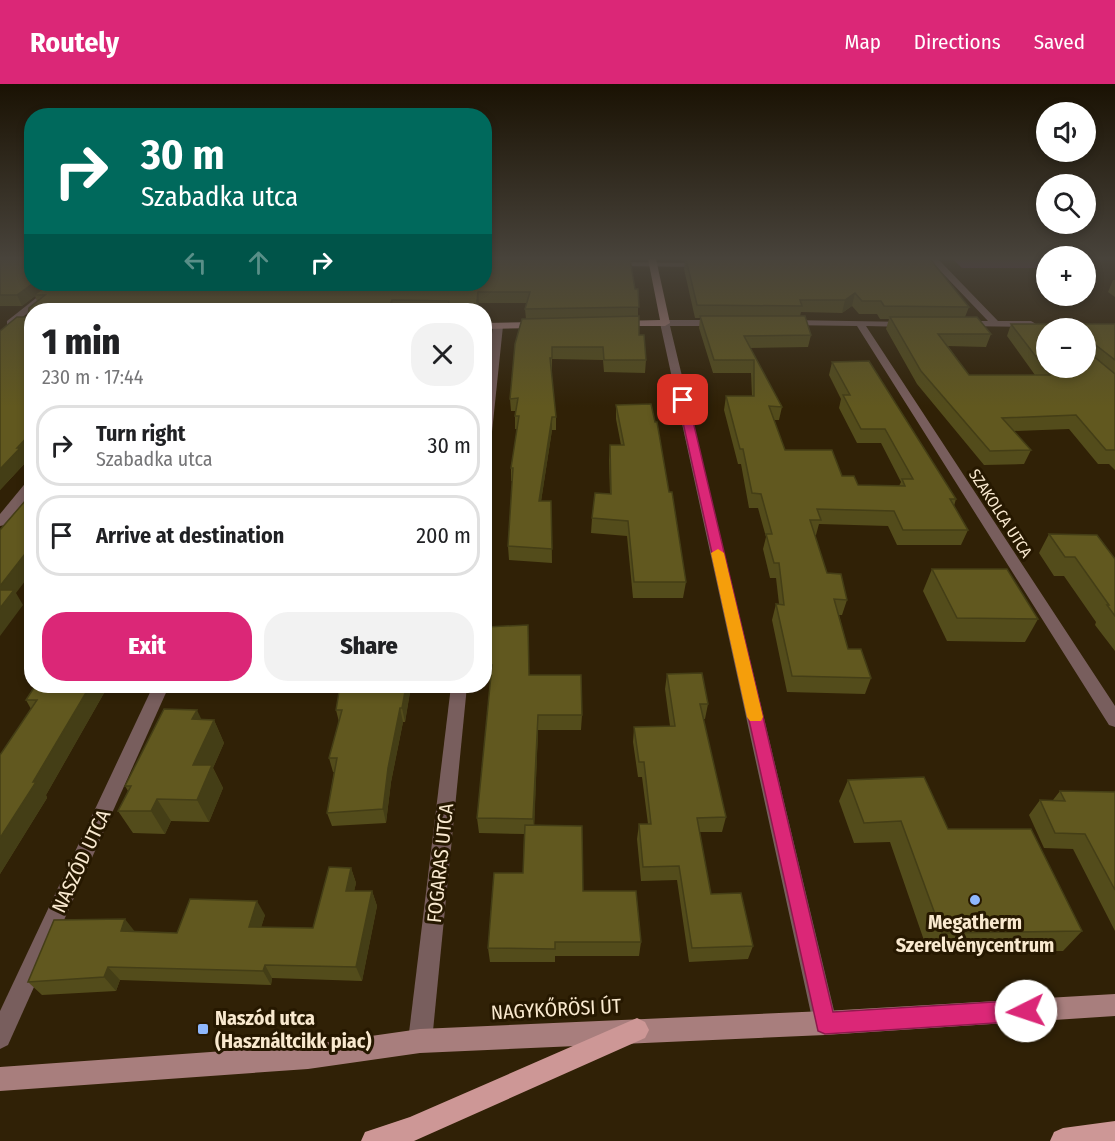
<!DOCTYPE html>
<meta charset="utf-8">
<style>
body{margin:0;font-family:"Fira Sans Condensed",sans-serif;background:#f2f2f2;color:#202124;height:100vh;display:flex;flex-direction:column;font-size:22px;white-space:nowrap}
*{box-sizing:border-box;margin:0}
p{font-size:20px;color:#757577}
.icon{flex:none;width:33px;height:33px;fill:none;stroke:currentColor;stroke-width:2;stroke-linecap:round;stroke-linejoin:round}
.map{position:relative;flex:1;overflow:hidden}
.drawer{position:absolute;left:24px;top:219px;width:468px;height:390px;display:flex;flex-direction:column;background:#fff;border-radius:24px;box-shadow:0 3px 9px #0003}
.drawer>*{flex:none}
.top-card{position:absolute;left:24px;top:24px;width:468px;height:183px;border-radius:24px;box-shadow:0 3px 9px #0003;background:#00695c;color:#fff;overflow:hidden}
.controls{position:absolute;left:1036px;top:18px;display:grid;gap:12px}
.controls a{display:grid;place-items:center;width:60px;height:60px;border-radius:50%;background:#fff;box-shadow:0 3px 9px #0003;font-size:30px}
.pin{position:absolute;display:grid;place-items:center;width:51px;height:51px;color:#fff;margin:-26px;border-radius:12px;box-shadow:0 3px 9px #0006}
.me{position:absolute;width:66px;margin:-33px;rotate:266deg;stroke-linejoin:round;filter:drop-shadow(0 0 4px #0008)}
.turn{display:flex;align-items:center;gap:21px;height:126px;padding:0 18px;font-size:27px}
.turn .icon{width:78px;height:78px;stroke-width:2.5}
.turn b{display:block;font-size:42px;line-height:51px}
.lanes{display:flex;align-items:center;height:57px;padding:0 18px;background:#0003;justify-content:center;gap:30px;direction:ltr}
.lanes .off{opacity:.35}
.round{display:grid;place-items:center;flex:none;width:63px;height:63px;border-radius:24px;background:#f2f2f2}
.head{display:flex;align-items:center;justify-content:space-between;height:102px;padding:0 18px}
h1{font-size:36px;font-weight:800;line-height:45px}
.primary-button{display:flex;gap:12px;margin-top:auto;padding:12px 18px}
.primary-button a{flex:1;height:69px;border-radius:24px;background:#db2777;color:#fff;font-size:24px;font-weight:800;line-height:69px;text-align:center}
.primary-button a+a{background:#f2f2f2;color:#202124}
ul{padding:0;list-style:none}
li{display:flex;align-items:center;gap:18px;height:81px;margin:0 12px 9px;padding:0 6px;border:3px solid #e0e0e0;border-radius:24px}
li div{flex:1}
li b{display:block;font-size:22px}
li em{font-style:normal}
header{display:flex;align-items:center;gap:36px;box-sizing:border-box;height:84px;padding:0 30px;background:#db2777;color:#fff}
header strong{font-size:28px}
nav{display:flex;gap:33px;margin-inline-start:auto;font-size:21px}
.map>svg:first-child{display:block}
.green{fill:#5f296a}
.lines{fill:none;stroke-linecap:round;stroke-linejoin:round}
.street{fill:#785e5d;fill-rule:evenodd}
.secondary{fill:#a87e7d;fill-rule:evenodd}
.primary{fill:#cd9796;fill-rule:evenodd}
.wall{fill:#534c1b}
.shaded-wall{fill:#443e16}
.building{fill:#61581f;stroke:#443e16;stroke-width:1.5;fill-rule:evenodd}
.route{fill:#db2777;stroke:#8e194d;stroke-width:1.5}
.slow{fill:#f59e0b}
.poi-dot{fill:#8fb8fd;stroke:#261800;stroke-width:2}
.labels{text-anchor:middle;stroke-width:6;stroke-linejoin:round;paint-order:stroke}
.street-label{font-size:16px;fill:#f9e9cf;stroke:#261800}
.near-street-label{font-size:20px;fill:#f9e9cf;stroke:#261800}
.near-poi-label{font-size:20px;font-weight:bold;fill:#f9e9cf;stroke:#261800}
</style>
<header>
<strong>Routely</strong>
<nav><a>Map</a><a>Directions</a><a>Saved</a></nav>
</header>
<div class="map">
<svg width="1115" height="1057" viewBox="0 0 1115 1057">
<rect width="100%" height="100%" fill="#302106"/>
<!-- green -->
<path class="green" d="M 953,175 L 1047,175 L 1047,184 L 962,184 Z"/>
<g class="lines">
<!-- street -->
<g class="street">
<path d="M 929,175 L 938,175 L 998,237 L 1031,237 L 1036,240 L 1031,243 L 959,242 L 957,240 L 962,237 L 988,237 Z"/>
<path d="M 609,178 L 705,179 L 709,181 L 705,183 L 612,182 L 609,182 Z"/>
<path d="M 54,200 L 63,200 L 13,241 L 7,241 L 7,237 Z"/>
<path d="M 665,236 L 719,236 L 724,239 L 719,242 L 670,242 L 837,939 L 833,947 L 825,951 L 817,947 L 813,939 L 660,239 Z"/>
<path d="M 788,236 L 911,238 L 913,240 L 908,243 L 866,242 L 1115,622 L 1115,643 L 1109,641 L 857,242 L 785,241 L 783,239 Z"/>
<path d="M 498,239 L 503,242 L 490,367 L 484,370 L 484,315 L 493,242 Z"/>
<path d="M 32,395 L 32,408 L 5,441 L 0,442 L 0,430 L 28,396 Z"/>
<path d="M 153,602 L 169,602 L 8,961 L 0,965 L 0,927 Z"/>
<path d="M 451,602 L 467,602 L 432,957 L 428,965 L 420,969 L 412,965 L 408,957 Z"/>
</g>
<!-- secondary -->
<g class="secondary">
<path d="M 648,175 L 656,175 L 670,239 L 665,242 L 616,242 L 616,238 L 619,237 L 660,236 Z"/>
<path d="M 484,239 L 538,238 L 543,241 L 538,244 L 484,245 Z"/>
<path d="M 1115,910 L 1115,932 L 825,951 L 420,969 L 308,985 L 0,1007 L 0,983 L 308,961 L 420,945 L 825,927 Z"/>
</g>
<!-- primary -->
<g class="primary">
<path d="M 637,934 L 645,938 L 649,946 L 645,954 L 414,1057 L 361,1057 L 365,1048 L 410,1033 Z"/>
<path d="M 1115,1037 L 1115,1057 L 1050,1057 L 1054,1048 L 1063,1044 Z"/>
</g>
</g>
<!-- wall -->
<g class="wall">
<path d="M 0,175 L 32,175 L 32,200 L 484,200 L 484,175 L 630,175 L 635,205 L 638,205 L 638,232 L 639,232 L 639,251 L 644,251 L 646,276 L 645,289 L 604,288 L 603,276 L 552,275 L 552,286 L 551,286 L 556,333 L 556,346 L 552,346 L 541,417 L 551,417 L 552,479 L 509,476 L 508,462 L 513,397 L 511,397 L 511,384 L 517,345 L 515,345 L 515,327 L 511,327 L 510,315 L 515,260 L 522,235 L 526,235 L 525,225 L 527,219 L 479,219 L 478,226 L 32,226 L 32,368 L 26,375 L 27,377 L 0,406 L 0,247 L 17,233 L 28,233 L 29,224 L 37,217 L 35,212 L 22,222 L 0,222 Z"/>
<path d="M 682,175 L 930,175 L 969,223 L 965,233 L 991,250 L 986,263 L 948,262 L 969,291 L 1035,291 L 1007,252 L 1011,240 L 1115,240 L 1115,386 L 1109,380 L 1098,380 L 1069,345 L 1014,347 L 1031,366 L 1024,380 L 984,381 L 917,300 L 886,245 L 889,235 L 880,235 L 877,230 L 859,230 L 852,222 L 842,229 L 801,228 L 800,232 L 811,251 L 808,263 L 750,264 L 782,323 L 779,336 L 774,336 L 785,366 L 842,392 L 858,401 L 899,402 L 901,398 L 881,359 L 857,359 L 839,324 L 841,315 L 829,291 L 832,278 L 956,415 L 954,422 L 968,446 L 961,461 L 897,461 L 888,442 L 819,440 L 816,451 L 815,451 L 827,489 L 847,516 L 842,531 L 839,531 L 848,565 L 871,594 L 865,610 L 787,608 L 772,536 L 776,520 L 779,520 L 776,494 L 770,494 L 763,465 L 766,453 L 758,424 L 749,424 L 741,380 L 738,380 L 724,326 L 726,312 L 752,312 L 751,289 L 713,289 L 699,244 L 700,234 L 695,234 L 684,185 L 685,177 L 682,177 Z"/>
<path d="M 1113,196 L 1115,196 L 1115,213 L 1108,208 Z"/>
<path d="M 616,321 L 669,408 L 686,498 L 683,514 L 633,514 L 627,452 L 591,449 L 592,434 L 610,410 L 609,376 L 610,361 L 621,361 L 616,335 Z"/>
<path d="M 1049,450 L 1115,475 L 1115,567 L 1095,541 L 1096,538 L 1064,492 L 1054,492 L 1039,469 Z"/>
<path d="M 932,485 L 1038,535 L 1025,558 L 947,557 L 923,507 Z"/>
<path d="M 484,573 L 529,591 L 582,631 L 581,646 L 538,646 L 534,742 L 583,807 L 641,858 L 639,872 L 555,872 L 555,878 L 490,878 L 488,864 L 523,789 L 524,750 L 479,749 L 477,734 L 491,597 L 486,597 Z"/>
<path d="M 667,590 L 708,620 L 705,635 L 703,635 L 726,733 L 722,748 L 699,748 L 711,810 L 753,862 L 748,875 L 689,878 L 677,796 L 641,797 L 637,755 L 639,740 L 648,740 L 642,693 L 638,693 L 633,658 L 634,643 L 670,642 L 665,605 Z"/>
<path d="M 108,602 L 46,711 L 47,714 L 0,790 L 0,671 L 31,625 L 26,616 Z"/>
<path d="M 340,602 L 411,602 L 405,638 L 403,638 L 391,698 L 386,739 L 332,742 L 327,729 L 334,688 L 333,688 L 329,674 L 339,638 L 336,626 Z"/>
<path d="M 201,636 L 214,636 L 224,659 L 213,684 L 223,704 L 209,738 L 171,737 L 165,750 L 133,749 L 118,727 L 128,707 L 125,702 Z"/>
<path d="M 848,696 L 948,745 L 1082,847 L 1063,867 L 928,868 L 890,758 L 854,759 L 839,717 Z"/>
<path d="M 1060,707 L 1115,708 L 1115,847 L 1073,765 L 1044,764 L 1029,731 L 1040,716 L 1053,716 Z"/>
<path d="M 351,784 L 356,799 L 354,807 L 372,807 L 377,822 L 362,897 L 272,894 L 271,901 L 120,896 L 116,907 L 42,911 L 28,898 L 135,848 L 177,849 L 265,831 L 261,843 L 313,844 Z"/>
</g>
<!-- shaded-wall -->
<g class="shaded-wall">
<path d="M 32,200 L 51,200 L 34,211 L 35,212 L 22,222 L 17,211 Z"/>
<path d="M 478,208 L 479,219 L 478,226 L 476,226 Z"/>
<path d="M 855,209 L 852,222 L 842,229 L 845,216 Z"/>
<path d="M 392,216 L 394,226 L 388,226 Z"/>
<path d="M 552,333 L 552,346 L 539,431 L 539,417 Z"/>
<path d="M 32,348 L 32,368 L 26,375 L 27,377 L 0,406 L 0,385 Z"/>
<path d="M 32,461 L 32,488 L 16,509 L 23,521 L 0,552 L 0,502 Z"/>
<path d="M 90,602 L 108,602 L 46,711 L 47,714 L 0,790 L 0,754 Z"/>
<path d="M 406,602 L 411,602 L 405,638 L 402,624 Z"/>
<path d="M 400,624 L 403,638 L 391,698 L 386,739 L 383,725 L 388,684 Z"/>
<path d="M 197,626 L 208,649 L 214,636 L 224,659 L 213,684 L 223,704 L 209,738 L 197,716 L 193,681 L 192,635 Z"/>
<path d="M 538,631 L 538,646 L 534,750 L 533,735 Z"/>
<path d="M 157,715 L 171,737 L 165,750 L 151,727 Z"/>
<path d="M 351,784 L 356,799 L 351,821 L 346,807 Z"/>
<path d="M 372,807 L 377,822 L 362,897 L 356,883 Z"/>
<path d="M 257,817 L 265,831 L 257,857 L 249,843 Z"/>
<path d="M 125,835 L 136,849 L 121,847 Z"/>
<path d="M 265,881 L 272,894 L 271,901 L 263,887 Z"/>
<path d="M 108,883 L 120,896 L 116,907 L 104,893 Z"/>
</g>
<!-- building -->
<g class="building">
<path d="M 0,175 L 32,175 L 32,200 L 17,211 L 0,211 Z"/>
<path d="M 484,175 L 630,175 L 635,205 L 638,205 L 639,223 L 525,225 L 530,208 L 478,208 L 476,226 L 448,226 L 449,217 L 392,216 L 388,226 L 32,226 L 32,348 L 17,364 L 20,364 L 0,385 L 0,247 L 17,233 L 28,233 L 29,224 L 45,211 L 34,211 L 49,200 L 484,200 Z"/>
<path d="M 686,175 L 930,175 L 969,223 L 884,222 L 881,217 L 862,217 L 855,209 L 845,216 L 800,216 L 802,222 L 697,221 Z"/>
<path d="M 639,232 L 639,251 L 644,251 L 646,276 L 604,276 L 603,263 L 552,263 L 552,274 L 550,274 L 556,333 L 552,333 L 539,417 L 551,417 L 552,465 L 508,462 L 513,384 L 511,384 L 519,332 L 515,332 L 518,314 L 510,315 L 515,260 L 522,235 Z"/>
<path d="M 700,232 L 805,232 L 811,251 L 744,252 L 782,323 L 769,322 L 785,366 L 832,366 L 842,392 L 854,392 L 858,401 L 905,402 L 902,395 L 913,395 L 885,345 L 861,345 L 843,311 L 850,311 L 832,278 L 869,277 L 956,415 L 950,415 L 968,446 L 903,446 L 894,427 L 817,425 L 821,436 L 810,436 L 827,489 L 841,490 L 847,516 L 834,515 L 848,565 L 861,565 L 871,594 L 792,592 L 776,520 L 784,521 L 779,479 L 774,479 L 766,450 L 772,450 L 761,410 L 752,409 L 743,365 L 740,365 L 726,312 L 754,312 L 754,276 L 714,276 Z"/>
<path d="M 890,233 L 977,233 L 991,250 L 938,250 L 969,291 L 1050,291 L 1011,240 L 1115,240 L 1115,276 L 1093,259 L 1090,259 L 1091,270 L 1115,290 L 1115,366 L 1106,366 L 1076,331 L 1002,334 L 1031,366 L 990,367 L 921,287 ZM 1047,244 L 1086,244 L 1086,284 L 1047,284 Z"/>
<path d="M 651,320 L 655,338 L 657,338 L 669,408 L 672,408 L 686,498 L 634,498 L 628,437 L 592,434 L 595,409 L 611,410 L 610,361 L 624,361 L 616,321 Z"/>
<path d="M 32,409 L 32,461 L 0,502 L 0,446 Z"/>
<path d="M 1049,450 L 1097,451 L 1115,475 L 1115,532 L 1107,521 L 1109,521 L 1075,473 L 1065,473 Z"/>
<path d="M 932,485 L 1007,485 L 1038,535 L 957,534 Z"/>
<path d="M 0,506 L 14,506 L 0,524 Z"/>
<path d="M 528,541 L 529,591 L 581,591 L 582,631 L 538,631 L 533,735 L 477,734 L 492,581 L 484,581 L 486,543 Z"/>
<path d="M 702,589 L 708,620 L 700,620 L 726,733 L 697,734 L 711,810 L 741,809 L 753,862 L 692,864 L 679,782 L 643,783 L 639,740 L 651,740 L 644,678 L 639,678 L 634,643 L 675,642 L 667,590 Z"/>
<path d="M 35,602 L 90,602 L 33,698 L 36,698 L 0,754 L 0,671 L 37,616 L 26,616 Z"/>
<path d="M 340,602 L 406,602 L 402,624 L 400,624 L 388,684 L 383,725 L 327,729 L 337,674 L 329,674 L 342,626 L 336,626 Z"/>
<path d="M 164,625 L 197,626 L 192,635 L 214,636 L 193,681 L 212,681 L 197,716 L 157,715 L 151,727 L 118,727 L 131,702 L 125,702 Z"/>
<path d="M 924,693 L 948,745 L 1031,745 L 1082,847 L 942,849 L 901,737 L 864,739 L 848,696 Z"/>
<path d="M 1060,707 L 1115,708 L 1115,806 L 1085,750 L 1055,749 L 1040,716 L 1065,717 Z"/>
<path d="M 525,741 L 582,742 L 583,807 L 636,807 L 641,858 L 555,858 L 555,865 L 488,864 L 494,789 L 523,789 Z"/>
<path d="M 329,783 L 351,784 L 346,807 L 372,807 L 356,883 L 265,881 L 263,887 L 108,883 L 104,893 L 28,898 L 54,836 L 125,835 L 121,847 L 177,849 L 190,815 L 257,817 L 249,843 L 313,844 Z"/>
</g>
<!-- sky -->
<linearGradient id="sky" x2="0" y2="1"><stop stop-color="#1a1203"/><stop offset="0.54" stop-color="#48433b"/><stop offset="1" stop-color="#48433b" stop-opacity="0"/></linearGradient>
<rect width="1115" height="323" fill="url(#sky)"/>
<!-- route -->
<path class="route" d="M 683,313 L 688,316 L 833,928 L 1026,916 L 1033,919 L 1036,927 L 1033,934 L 1026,937 L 825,950 L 818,947 L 678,316 Z"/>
<!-- slow -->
<path class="slow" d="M 718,465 L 724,469 L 763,633 L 761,637 L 750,637 L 747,633 L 711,469 Z"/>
<!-- markers -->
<g class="poi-dot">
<circle cx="975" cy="816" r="6"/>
<rect x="197" y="939" width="12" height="12" rx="3"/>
</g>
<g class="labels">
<!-- street labels -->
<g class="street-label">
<text transform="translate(1001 429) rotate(57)" y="6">SZAKOLCA UTCA</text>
</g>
<!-- near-street labels -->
<g class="near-street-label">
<text transform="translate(81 777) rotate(-65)" y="7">NASZÓD UTCA</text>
<text transform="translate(440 779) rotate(-84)" y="7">FOGARAS UTCA</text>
<text transform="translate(556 925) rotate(-3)" y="7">NAGYKŐRÖSI ÚT</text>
</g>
<!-- near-poi labels -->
<g class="near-poi-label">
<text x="975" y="845">Megatherm<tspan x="975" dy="23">Szerelvénycentrum</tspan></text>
<text x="215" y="941" text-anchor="start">Naszód utca<tspan x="215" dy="23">(Használtcikk piac)</tspan></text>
</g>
</g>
</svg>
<div class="controls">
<a><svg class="icon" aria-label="sound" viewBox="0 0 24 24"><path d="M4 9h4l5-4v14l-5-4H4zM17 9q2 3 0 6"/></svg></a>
<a><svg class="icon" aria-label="search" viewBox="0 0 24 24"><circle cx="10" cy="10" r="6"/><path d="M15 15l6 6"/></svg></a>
<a>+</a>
<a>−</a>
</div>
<div class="pin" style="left:683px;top:316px;background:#d93025"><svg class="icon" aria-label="arrive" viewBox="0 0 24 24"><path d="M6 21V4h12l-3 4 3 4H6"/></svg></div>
<svg class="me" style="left:1026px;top:927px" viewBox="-20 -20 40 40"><circle r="19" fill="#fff"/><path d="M0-13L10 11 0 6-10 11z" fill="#db2777"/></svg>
<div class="top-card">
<div class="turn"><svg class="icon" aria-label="right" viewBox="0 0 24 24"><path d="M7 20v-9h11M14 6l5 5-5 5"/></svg><div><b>30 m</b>Szabadka utca</div></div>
<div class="lanes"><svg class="icon off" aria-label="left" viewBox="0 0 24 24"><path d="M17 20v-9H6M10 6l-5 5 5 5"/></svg><svg class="icon off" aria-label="ahead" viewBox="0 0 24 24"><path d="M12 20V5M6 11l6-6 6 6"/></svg><svg class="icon" aria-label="right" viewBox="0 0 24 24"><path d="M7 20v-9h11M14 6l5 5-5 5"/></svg></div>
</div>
<section class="drawer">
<div class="head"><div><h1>1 min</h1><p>230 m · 17:44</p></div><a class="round"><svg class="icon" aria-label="close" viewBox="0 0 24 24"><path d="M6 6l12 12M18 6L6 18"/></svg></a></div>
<ul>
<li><svg class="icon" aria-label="right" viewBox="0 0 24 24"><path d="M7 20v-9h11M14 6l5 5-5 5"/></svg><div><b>Turn right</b><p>Szabadka utca</p></div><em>30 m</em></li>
<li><svg class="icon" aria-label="arrive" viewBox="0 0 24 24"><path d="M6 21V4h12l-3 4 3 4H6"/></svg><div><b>Arrive at destination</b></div><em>200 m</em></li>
</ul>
<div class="primary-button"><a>Exit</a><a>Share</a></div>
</section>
</div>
